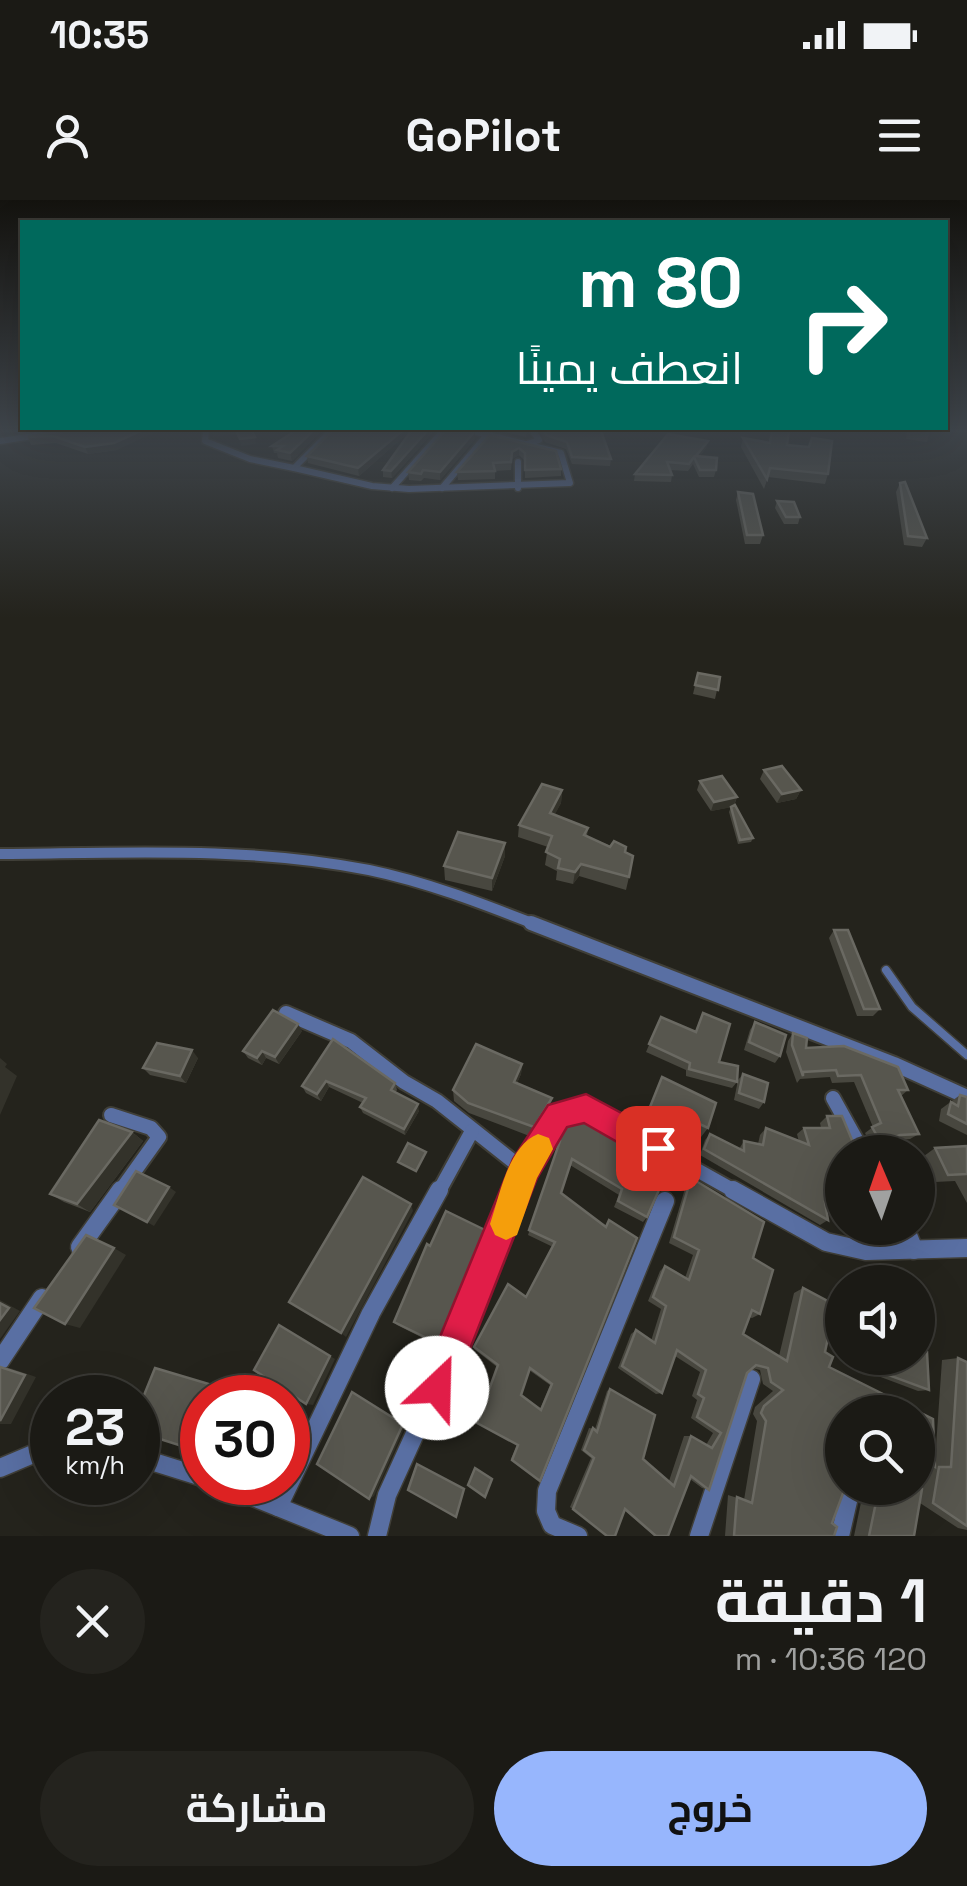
<!DOCTYPE html>
<html lang="ar">
<meta charset="utf-8">
<style>
body{margin:0;font-family:"Space Grotesk",Cairo,sans-serif;background:#24231e;color:#f1f3f6;direction:rtl;height:100vh;display:flex;flex-direction:column;font-size:38px;white-space:nowrap}
*{box-sizing:border-box;margin:0}
p{font-size:32px;color:#a0a1a0}
.icon{flex:none;width:55px;height:55px;fill:none;stroke:currentColor;stroke-width:2;stroke-linecap:round;stroke-linejoin:round}
.map{position:relative;height:1336px;overflow:hidden;direction:ltr}
.panel{display:flex;flex-direction:column;background:#1b1a15;flex:1}
.panel>*{flex:none}
.banner{position:absolute;left:20px;top:20px;width:928px;height:210px;border-radius:0px;box-shadow:0 10px 40px #0002,0 0 0 2px #393834;direction:rtl;background:#00695c;color:#fff;overflow:hidden}
.needle{width:65px;rotate:358deg}
.fabs{position:absolute;left:825px;top:935px;display:grid;gap:20px}
.fabs a{display:grid;place-items:center;width:110px;height:110px;border-radius:50%;background:#1b1a15;box-shadow:0 10px 40px #0002,0 0 0 2px #393834;font-size:50px}
.speed{position:absolute;left:30px;top:1175px;display:flex;gap:20px;font-size:50px;font-weight:700;text-align:center}
.speed>*{display:grid;place-content:center;width:130px;height:130px;border-radius:50%;background:#1b1a15;box-shadow:0 10px 40px #0002,0 0 0 2px #393834;line-height:1}
.speed small{font-size:25px;font-weight:400}
.speed .limit{border:15px solid #d22;background:#fff;color:#111}
.pin{position:absolute;display:grid;place-items:center;width:85px;height:85px;color:#fff;margin:-42px;border-radius:20px;box-shadow:0 5px 15px #0006}
.me{position:absolute;width:110px;margin:-55px;rotate:24deg;stroke-linejoin:round;filter:drop-shadow(0 0 8px #0008)}
.turn{display:flex;align-items:center;gap:35px;height:210px;padding:0 40px;font-size:45px}
.turn .icon{width:130px;height:130px;stroke-width:2.5}
.turn b{display:block;font-size:70px;line-height:85px}
.round{display:grid;place-items:center;flex:none;width:105px;height:105px;border-radius:52px;background:#24231e}
.headline{display:flex;align-items:center;justify-content:space-between;height:170px;padding:0 40px}
h1{font-size:60px;font-weight:700;line-height:75px}
.button{display:flex;gap:20px;margin-top:auto;padding:20px 40px}
.button a{flex:1;height:115px;border-radius:60px;background:#97b6fd;color:#111;font-size:40px;font-weight:700;line-height:115px;text-align:center}
.button a+a{background:#24231e;color:#f1f3f6}
.status{display:flex;justify-content:space-between;align-items:center;height:70px;padding:0 50px;background:#1b1a15;direction:ltr}
.status svg{height:28px;fill:currentColor}
header{display:flex;justify-content:space-between;align-items:center;height:130px;padding:0 40px;background:#1b1a15;font-size:45px;font-weight:700}
.map>svg:first-child{display:block}
.lines{fill:none;stroke-linecap:round;stroke-linejoin:round}
.service-casing{stroke:#403f38;stroke-width:11}
.minor-far3-casing{stroke:#403f38;stroke-width:9}
.minor-far2-casing{stroke:#403f38;stroke-width:14}
.minor-far1-casing{stroke:#403f38;stroke-width:18}
.minor-casing{stroke:#403f38;stroke-width:21}
.service{stroke:#596fa3;stroke-width:8}
.minor-far3{stroke:#596fa3;stroke-width:6}
.minor-far2{stroke:#596fa3;stroke-width:10}
.minor-far1{stroke:#596fa3;stroke-width:14}
.minor{stroke:#596fa3;stroke-width:18}
.wall{fill:#48473f;fill-rule:evenodd}
.shaded-wall{fill:#33322a}
.building{fill:#57564e;stroke:#6a6962;stroke-width:2.5;fill-rule:evenodd}
.route{fill:#e11d48;stroke:#92132f;stroke-width:2.5}
.slow{fill:#f59e0b}
</style>
<div class="status"><b>10:35</b><svg viewBox="0 0 49 12"><path d="M0 12V9h3v3zM5 12V6h3v6zM10 12V3h3v9zM15 12V0h3v12zM26 1h20v11H26zM47 4h2v5h-2z"/></svg></div>
<header><svg class="icon" aria-label="menu" viewBox="0 0 24 24"><path d="M4 6h16M4 12h16M4 18h16"/></svg>GoPilot<svg class="icon" aria-label="person" viewBox="0 0 24 24"><circle cx="12" cy="8" r="4"/><path d="M4 21q1-7 8-7t8 7"/></svg></header>
<div class="map">
<svg width="967" height="1336" viewBox="0 0 967 1336">
<rect width="100%" height="100%" fill="#24231c"/>
<g class="lines">
<defs>
<path id="service" d="M 886,770 L 912,807 L 967,855"/>
<g id="minor-far3">
<path d="M 206,231 L 205,241 L 250,259 L 294,268 L 331,231"/>
<path d="M 0,241 L 66,231"/>
<path d="M 527,244 L 539,240 L 533,231"/>
<path d="M 518,262 L 518,288"/>
<path d="M 294,268 L 372,286 L 409,289 L 570,283 L 561,253 L 473,231"/>
<path d="M 392,288 L 443,231"/>
<path d="M 442,288 L 486,236"/>
</g>
<path id="minor-far2" d="M 0,654 C 123,653 248,646 369,670 C 427,682 483,704 537,725"/>
<g id="minor-far1">
<path d="M 531,723 L 894,864 L 967,897"/>
<path d="M 286,813 L 351,841 L 404,882 L 437,901 L 524,970"/>
<path d="M 833,898 L 863,952"/>
<path d="M 111,915 L 151,928 L 159,937 L 119,993"/>
<path d="M 438,993 L 472,931"/>
<path d="M 515,993 L 524,970 L 558,915 L 586,908 L 738,993"/>
</g>
<g id="minor">
<path d="M 733,990 L 826,1042 L 866,1051 L 967,1048"/>
<path d="M 905,1028 L 914,1050"/>
<path d="M 80,1047 L 121,990"/>
<path d="M 0,1161 L 42,1098"/>
<path d="M 138,1257 L 202,1277"/>
<path d="M 0,1268 L 52,1246"/>
<path d="M 216,1282 L 350,1336"/>
<path d="M 278,1307 L 371,1113 L 439,990"/>
<path d="M 377,1336 L 387,1295 L 464,1126 L 516,990"/>
<path d="M 578,1336 L 552,1325 L 546,1311 L 547,1291 L 665,1001"/>
<path d="M 699,1336 L 751,1179"/>
<path d="M 840,1336 L 851,1288"/>
</g>
</defs>
<!-- service casing -->
<use href="#service" class="service-casing"/>
<!-- minor-far3 casing -->
<use href="#minor-far3" class="minor-far3-casing"/>
<!-- minor-far2 casing -->
<use href="#minor-far2" class="minor-far2-casing"/>
<!-- minor-far1 casing -->
<use href="#minor-far1" class="minor-far1-casing"/>
<!-- minor casing -->
<use href="#minor" class="minor-casing"/>
<!-- service -->
<use href="#service" class="service"/>
<!-- minor-far3 -->
<use href="#minor-far3" class="minor-far3"/>
<!-- minor-far2 -->
<use href="#minor-far2" class="minor-far2"/>
<!-- minor-far1 -->
<use href="#minor-far1" class="minor-far1"/>
<!-- minor -->
<use href="#minor" class="minor"/>
</g>
<!-- wall -->
<g class="wall">
<path d="M 60,231 L 117,250 L 88,254 L 56,243 L 31,245 L 28,237 Z"/>
<path d="M 295,231 L 321,231 L 292,261 L 278,258 L 277,253 L 274,253 L 272,246 Z"/>
<path d="M 410,231 L 359,276 L 308,263 L 307,256 Z"/>
<path d="M 411,231 L 434,231 L 392,278 L 383,277 L 383,270 Z"/>
<path d="M 501,231 L 527,231 L 526,237 Z"/>
<path d="M 539,231 L 608,231 L 602,234 L 611,259 L 610,266 L 572,264 L 566,249 L 545,242 Z"/>
<path d="M 772,231 L 787,245 L 828,274 L 825,284 L 768,277 L 764,289 L 741,247 L 743,238 L 769,242 Z"/>
<path d="M 907,231 L 930,231 L 927,242 L 906,239 Z"/>
<path d="M 490,235 L 556,251 L 561,269 L 561,276 L 525,278 L 525,261 L 519,255 L 512,259 L 511,270 L 495,271 L 495,279 L 458,280 L 457,272 Z"/>
<path d="M 475,239 L 440,280 L 424,278 L 421,281 L 409,280 L 408,272 Z"/>
<path d="M 708,241 L 706,248 L 700,256 L 716,270 L 714,277 L 699,277 L 693,264 L 688,271 L 670,270 L 672,275 L 671,282 L 634,281 L 635,274 Z"/>
<path d="M 900,283 L 927,338 L 922,347 L 904,345 L 896,292 Z"/>
<path d="M 738,292 L 763,335 L 760,344 L 745,344 L 736,300 Z"/>
<path d="M 777,301 L 800,317 L 798,324 L 784,324 L 775,308 Z"/>
<path d="M 698,473 L 720,477 L 715,499 L 693,494 Z"/>
<path d="M 764,570 L 801,590 L 796,599 L 777,603 L 760,579 Z"/>
<path d="M 700,581 L 737,597 L 734,606 L 753,638 L 751,642 L 738,644 L 729,612 L 731,607 L 711,611 L 697,590 Z"/>
<path d="M 562,590 L 561,603 L 554,615 L 588,628 L 587,636 L 625,652 L 629,677 L 626,690 L 579,676 L 573,684 L 556,680 L 557,671 L 545,665 L 548,647 L 518,637 L 519,625 Z"/>
<path d="M 505,656 L 492,691 L 445,680 L 444,666 Z"/>
<path d="M 834,730 L 880,809 L 873,816 L 857,816 L 829,738 Z"/>
<path d="M 703,813 L 719,862 L 737,882 L 732,888 L 686,876 L 686,870 L 646,852 L 661,817 L 695,832 Z"/>
<path d="M 755,822 L 780,856 L 775,863 L 744,850 L 750,830 Z"/>
<path d="M 302,831 L 279,864 L 266,858 L 262,865 L 248,858 L 243,851 Z"/>
<path d="M 793,833 L 806,848 L 908,890 L 901,896 L 919,934 L 910,939 L 891,941 L 873,949 L 865,933 L 873,927 L 854,882 L 832,883 L 830,877 L 800,879 L 797,883 L 786,852 L 788,841 Z"/>
<path d="M 333,839 L 395,883 L 397,890 L 395,893 L 419,911 L 405,935 L 363,913 L 360,907 L 363,903 L 329,887 L 321,901 L 306,893 L 302,886 Z"/>
<path d="M 198,858 L 186,883 L 150,875 L 143,868 Z"/>
<path d="M 522,864 L 521,874 L 517,883 L 552,898 L 550,908 L 532,937 L 469,913 L 454,901 L 453,890 Z"/>
<path d="M 743,874 L 764,902 L 759,909 L 734,900 L 738,880 Z"/>
<path d="M 662,877 L 708,928 L 701,937 L 670,922 L 662,938 L 641,927 Z"/>
<path d="M 960,895 L 967,897 L 967,935 L 939,921 L 941,909 Z"/>
<path d="M 827,916 L 842,952 L 842,1007 L 826,1007 L 828,1020 L 820,1025 L 700,955 L 705,940 L 710,934 L 739,949 L 744,941 L 758,944 L 760,935 L 766,928 L 799,942 L 797,934 L 804,928 L 821,928 L 820,923 Z"/>
<path d="M 567,917 L 647,1017 L 643,1022 L 614,1007 L 619,995 L 570,965 L 561,993 L 605,1026 L 540,1281 L 511,1259 L 517,1245 L 497,1167 L 474,1149 L 474,1147 L 526,1097 L 553,1047 L 528,1035 L 557,948 L 552,945 L 553,938 ZM 529,1170 L 550,1185 L 540,1209 L 521,1195 Z"/>
<path d="M 132,932 L 143,941 L 90,1012 L 64,1002 L 50,994 Z"/>
<path d="M 967,946 L 967,1003 L 955,981 L 935,982 L 924,956 L 935,948 Z"/>
<path d="M 691,978 L 753,1058 L 760,1114 L 752,1118 L 749,1117 L 743,1134 L 779,1156 L 794,1093 L 803,1088 L 829,1167 L 933,1219 L 935,1261 L 942,1160 L 958,1158 L 967,1162 L 967,1330 L 958,1328 L 920,1303 L 914,1336 L 854,1336 L 864,1288 L 919,1287 L 923,1266 L 918,1265 L 918,1212 L 880,1212 L 880,1207 L 865,1203 L 842,1212 L 842,1226 L 835,1222 L 830,1229 L 832,1323 L 834,1336 L 725,1336 L 728,1295 L 744,1300 L 757,1221 L 753,1214 L 755,1207 L 773,1191 L 763,1184 L 760,1170 L 752,1168 L 747,1173 L 709,1290 L 702,1288 L 690,1279 L 668,1336 L 654,1336 L 624,1310 L 607,1336 L 570,1307 L 591,1258 L 581,1250 L 589,1228 L 595,1229 L 607,1191 L 610,1189 L 643,1259 L 669,1281 L 684,1236 L 691,1236 L 706,1245 L 713,1233 L 691,1218 L 697,1200 L 692,1196 L 700,1172 L 675,1156 L 662,1193 L 656,1194 L 618,1168 L 631,1134 L 636,1130 L 651,1141 L 661,1109 L 648,1101 L 660,1071 L 665,1066 L 685,1078 L 693,1055 L 669,1043 L 686,985 Z"/>
<path d="M 485,1030 L 485,1036 L 441,1147 L 397,1125 L 394,1122 Z"/>
<path d="M 870,1158 L 918,1158 L 929,1190 L 918,1191 L 870,1173 Z"/>
</g>
<!-- shaded-wall -->
<g class="shaded-wall">
<path d="M 140,231 L 157,231 L 117,250 L 88,254 L 85,247 Z"/>
<path d="M 212,231 L 235,231 L 236,234 L 213,237 Z"/>
<path d="M 313,231 L 321,231 L 292,261 L 290,253 Z"/>
<path d="M 402,231 L 410,231 L 359,276 L 358,268 Z"/>
<path d="M 427,231 L 434,231 L 392,278 L 391,271 Z"/>
<path d="M 475,231 L 475,239 L 440,280 L 440,272 Z"/>
<path d="M 255,237 L 256,244 L 241,246 L 240,239 Z"/>
<path d="M 708,241 L 706,248 L 696,261 L 696,256 Z"/>
<path d="M 519,248 L 519,255 L 512,259 L 512,252 Z"/>
<path d="M 562,590 L 561,603 L 549,626 L 550,613 Z"/>
<path d="M 801,590 L 796,599 L 777,603 L 782,594 Z"/>
<path d="M 737,597 L 733,607 L 711,611 L 714,602 Z"/>
<path d="M 505,643 L 505,656 L 492,691 L 492,678 Z"/>
<path d="M 581,664 L 579,676 L 573,684 L 575,672 Z"/>
<path d="M 298,824 L 302,831 L 279,864 L 275,857 Z"/>
<path d="M 192,850 L 198,858 L 186,883 L 180,876 Z"/>
<path d="M 262,851 L 266,858 L 262,865 L 257,858 Z"/>
<path d="M 0,858 L 7,864 L 5,867 L 17,876 L 0,915 Z"/>
<path d="M 522,864 L 521,874 L 513,892 L 514,882 Z"/>
<path d="M 326,881 L 329,887 L 321,901 L 317,894 Z"/>
<path d="M 552,898 L 550,908 L 532,937 L 534,927 Z"/>
<path d="M 418,904 L 419,911 L 405,935 L 404,929 Z"/>
<path d="M 132,932 L 143,941 L 90,1012 L 77,1004 Z"/>
<path d="M 169,987 L 176,992 L 154,1026 L 147,1022 Z"/>
<path d="M 411,1004 L 413,1011 L 346,1137 L 341,1133 Z"/>
<path d="M 485,1030 L 485,1036 L 441,1147 L 439,1144 Z"/>
<path d="M 114,1048 L 126,1055 L 80,1128 L 65,1124 Z"/>
<path d="M 0,1100 L 20,1111 L 0,1139 Z"/>
<path d="M 279,1125 L 335,1159 L 313,1205 L 306,1204 Z"/>
<path d="M 0,1167 L 10,1168 L 36,1177 L 11,1224 L 0,1224 Z"/>
<path d="M 155,1168 L 219,1186 L 215,1198 L 204,1198 Z"/>
<path d="M 352,1192 L 406,1224 L 374,1296 L 369,1299 Z"/>
<path d="M 202,1200 L 202,1230 L 196,1247 L 185,1247 Z"/>
</g>
<!-- building -->
<g class="building">
<path d="M 60,231 L 140,231 L 114,243 L 85,247 L 53,236 L 28,237 Z"/>
<path d="M 236,231 L 252,231 L 255,237 L 240,239 Z"/>
<path d="M 295,231 L 313,231 L 290,253 L 277,250 L 283,246 L 272,246 Z"/>
<path d="M 332,231 L 402,231 L 358,268 L 307,256 Z"/>
<path d="M 411,231 L 427,231 L 391,271 L 383,270 Z"/>
<path d="M 445,231 L 475,231 L 440,272 L 423,270 L 421,274 L 408,272 Z"/>
<path d="M 544,231 L 601,231 L 611,259 L 572,257 L 567,242 L 546,235 Z"/>
<path d="M 772,231 L 789,231 L 787,245 L 809,247 L 812,238 L 832,241 L 828,274 L 770,268 L 767,279 L 743,238 L 770,243 Z"/>
<path d="M 668,234 L 708,241 L 696,256 L 717,258 L 716,270 L 700,270 L 694,257 L 689,264 L 667,262 L 672,275 L 635,274 Z"/>
<path d="M 490,235 L 556,251 L 561,269 L 525,270 L 525,253 L 519,248 L 512,252 L 511,262 L 493,263 L 495,271 L 457,272 Z"/>
<path d="M 905,282 L 927,338 L 908,336 L 900,283 Z"/>
<path d="M 738,292 L 753,294 L 763,335 L 747,335 Z"/>
<path d="M 777,301 L 794,302 L 800,317 L 786,317 Z"/>
<path d="M 698,473 L 720,477 L 718,490 L 695,485 Z"/>
<path d="M 782,566 L 801,590 L 782,594 L 764,570 Z"/>
<path d="M 722,576 L 737,597 L 714,602 L 700,581 Z"/>
<path d="M 542,584 L 562,590 L 550,613 L 588,628 L 584,635 L 610,647 L 614,641 L 626,647 L 625,652 L 633,656 L 629,677 L 581,664 L 575,672 L 558,668 L 560,659 L 546,652 L 552,636 L 519,625 Z"/>
<path d="M 735,605 L 753,638 L 740,640 L 731,607 Z"/>
<path d="M 458,632 L 505,643 L 492,678 L 444,666 Z"/>
<path d="M 834,730 L 848,730 L 880,809 L 864,809 Z"/>
<path d="M 273,810 L 298,824 L 275,857 L 262,851 L 257,858 L 243,851 Z"/>
<path d="M 703,813 L 730,824 L 719,862 L 738,866 L 737,882 L 689,869 L 690,863 L 649,844 L 661,817 L 696,832 Z"/>
<path d="M 755,822 L 786,835 L 780,856 L 749,842 Z"/>
<path d="M 793,833 L 807,838 L 806,848 L 844,846 L 898,867 L 908,890 L 898,890 L 919,934 L 900,935 L 881,943 L 872,927 L 881,923 L 861,875 L 838,876 L 836,870 L 803,872 L 803,876 L 792,845 Z"/>
<path d="M 333,839 L 395,883 L 391,890 L 418,904 L 404,929 L 360,907 L 366,898 L 326,881 L 317,894 L 302,886 Z"/>
<path d="M 157,843 L 192,850 L 180,876 L 143,868 Z"/>
<path d="M 476,844 L 522,864 L 514,882 L 552,898 L 534,927 L 468,903 L 453,890 Z"/>
<path d="M 743,874 L 768,883 L 764,902 L 739,893 Z"/>
<path d="M 662,877 L 716,903 L 708,928 L 674,912 L 668,929 L 646,917 Z"/>
<path d="M 960,895 L 967,897 L 967,924 L 948,914 L 951,902 L 958,906 Z"/>
<path d="M 574,915 L 670,965 L 647,1017 L 618,1001 L 622,989 L 572,959 L 561,993 L 606,1027 L 609,1020 L 637,1038 L 540,1281 L 512,1260 L 518,1245 L 477,1223 L 498,1165 L 474,1147 L 508,1084 L 526,1097 L 555,1042 L 529,1030 L 560,941 L 553,938 L 567,917 ZM 530,1168 L 552,1184 L 541,1210 L 521,1195 Z"/>
<path d="M 827,916 L 842,916 L 857,952 L 842,952 L 842,1002 L 825,1002 L 828,1020 L 704,949 L 710,934 L 744,951 L 744,941 L 763,945 L 766,928 L 809,945 L 804,928 L 830,928 Z"/>
<path d="M 99,920 L 132,932 L 77,1004 L 50,994 Z"/>
<path d="M 408,943 L 426,952 L 416,971 L 398,962 Z"/>
<path d="M 967,946 L 967,974 L 948,975 L 935,948 Z"/>
<path d="M 136,971 L 169,987 L 147,1022 L 114,1005 Z"/>
<path d="M 363,977 L 411,1004 L 341,1133 L 289,1102 Z"/>
<path d="M 691,978 L 764,1022 L 753,1058 L 773,1070 L 760,1114 L 752,1110 L 743,1134 L 787,1161 L 803,1088 L 835,1105 L 825,1152 L 833,1157 L 829,1167 L 933,1219 L 935,1267 L 918,1258 L 918,1212 L 893,1212 L 893,1206 L 866,1198 L 863,1212 L 842,1212 L 842,1219 L 838,1217 L 830,1229 L 842,1237 L 842,1288 L 845,1288 L 832,1323 L 837,1327 L 834,1336 L 734,1336 L 737,1297 L 752,1303 L 766,1221 L 761,1213 L 764,1206 L 783,1190 L 771,1182 L 768,1168 L 756,1165 L 747,1173 L 709,1290 L 691,1276 L 668,1336 L 656,1336 L 625,1309 L 615,1336 L 607,1336 L 573,1309 L 594,1258 L 584,1250 L 593,1228 L 597,1232 L 610,1189 L 655,1215 L 643,1259 L 674,1286 L 691,1236 L 712,1248 L 721,1233 L 697,1217 L 704,1198 L 698,1194 L 706,1170 L 677,1150 L 662,1193 L 622,1166 L 636,1130 L 655,1143 L 666,1106 L 653,1097 L 665,1066 L 689,1080 L 699,1050 L 674,1037 Z"/>
<path d="M 446,1011 L 485,1030 L 439,1144 L 394,1122 L 427,1044 L 430,1046 Z"/>
<path d="M 86,1035 L 114,1048 L 65,1124 L 34,1108 Z"/>
<path d="M 0,1103 L 9,1108 L 0,1120 Z"/>
<path d="M 279,1125 L 330,1156 L 306,1204 L 254,1170 Z"/>
<path d="M 918,1149 L 927,1152 L 929,1190 L 880,1172 L 880,1158 L 918,1158 Z"/>
<path d="M 958,1158 L 967,1162 L 967,1326 L 933,1303 L 939,1267 L 951,1267 Z"/>
<path d="M 0,1167 L 25,1175 L 0,1221 Z"/>
<path d="M 155,1168 L 209,1184 L 185,1247 L 138,1232 L 138,1210 Z"/>
<path d="M 352,1192 L 403,1224 L 369,1299 L 317,1264 Z"/>
<path d="M 417,1264 L 464,1289 L 456,1317 L 408,1290 Z"/>
<path d="M 475,1268 L 492,1279 L 485,1297 L 468,1285 Z"/>
<path d="M 918,1286 L 922,1289 L 914,1336 L 869,1336 L 879,1288 Z"/>
</g>
<!-- sky -->
<linearGradient id="sky" x2="0" y2="1"><stop stop-color="#14130f"/><stop offset="0.55" stop-color="#3f454b"/><stop offset="1" stop-color="#3f454b" stop-opacity="0"/></linearGradient>
<rect width="967" height="418" fill="url(#sky)"/>
<!-- route -->
<path class="route" d="M 586,894 L 668,938 L 673,948 L 668,959 L 658,963 L 647,959 L 584,923 L 567,927 L 537,978 L 450,1200 L 437,1206 L 424,1200 L 419,1188 L 513,959 L 548,905 Z"/>
<!-- slow -->
<path class="slow" d="M 538,934 L 549,938 L 553,949 L 537,978 L 517,1035 L 506,1040 L 495,1035 L 490,1024 C 500,995 508,946 538,934 Z"/>
</svg>
<div class="fabs">
<a><svg class="needle" viewBox="-14 -14 28 28"><path d="M0-13l5 13h-10z" fill="#e53935"/><path d="M0 13l5-13h-10z" fill="#a0a1a0"/></svg></a>
<a><svg class="icon" aria-label="sound" viewBox="0 0 24 24"><path d="M4 9h4l5-4v14l-5-4H4zM17 9q2 3 0 6"/></svg></a>
<a><svg class="icon" aria-label="search" viewBox="0 0 24 24"><circle cx="10" cy="10" r="6"/><path d="M15 15l6 6"/></svg></a>
</div>
<div class="speed"><div>23<small>km/h</small></div><div class="limit">30</div></div>
<div class="pin" style="left:658px;top:948px;background:#d93025"><svg class="icon" aria-label="arrive" viewBox="0 0 24 24"><path d="M6 21V4h12l-3 4 3 4H6"/></svg></div>
<svg class="me" style="left:437px;top:1188px" viewBox="-20 -20 40 40"><circle r="19" fill="#fff"/><path d="M0-13L10 11 0 6-10 11z" fill="#e11d48"/></svg>
<div class="banner">
<div class="turn"><svg class="icon" aria-label="right" viewBox="0 0 24 24"><path d="M7 20v-9h11M14 6l5 5-5 5"/></svg><div><b>80 m</b>انعطف يمينًا</div></div>
</div>
</div>
<section class="panel">
<div class="headline"><div><h1>1 دقيقة</h1><p>120 m · 10:36</p></div><a class="round"><svg class="icon" aria-label="close" viewBox="0 0 24 24"><path d="M6 6l12 12M18 6L6 18"/></svg></a></div>
<div class="button"><a>خروج</a><a>مشاركة</a></div>
</section>
